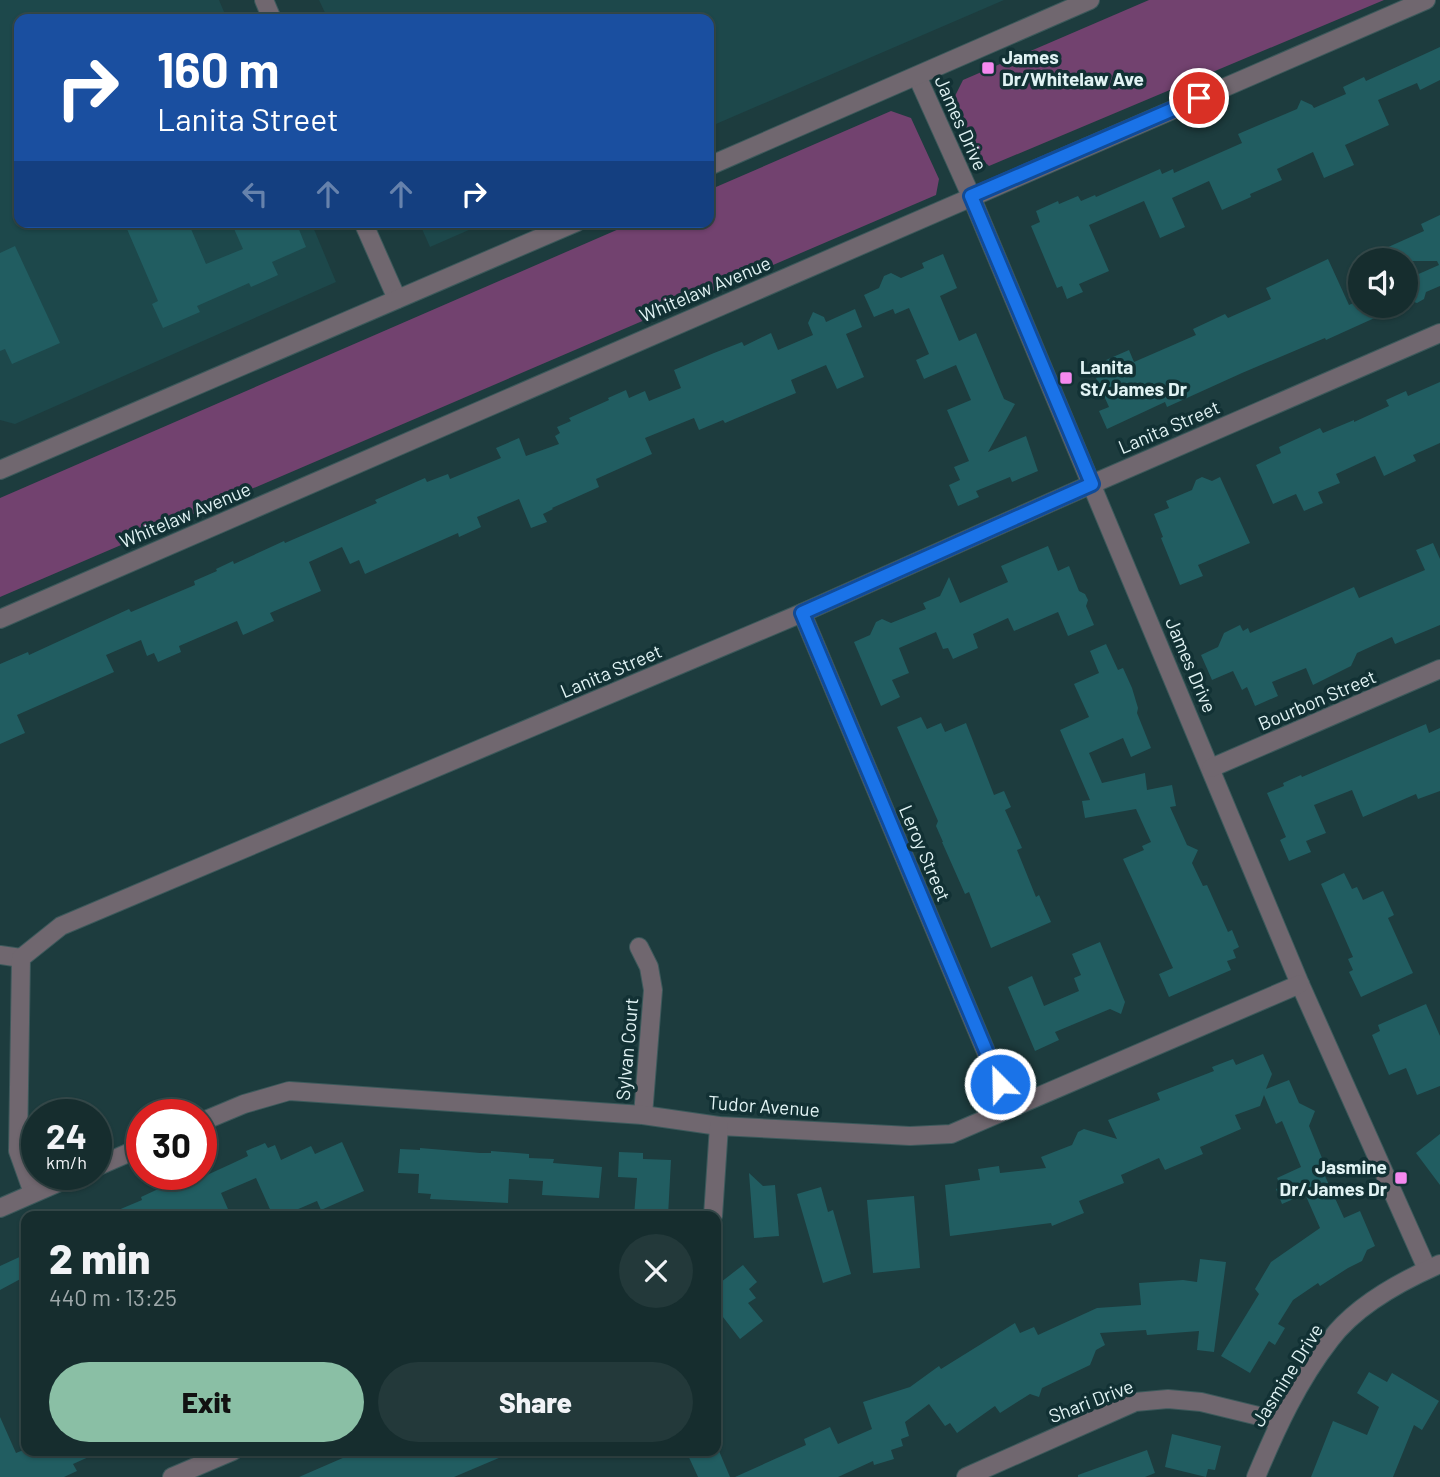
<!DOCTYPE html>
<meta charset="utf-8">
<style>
body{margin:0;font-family:Barlow,sans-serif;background:#23393a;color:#f1f3f6;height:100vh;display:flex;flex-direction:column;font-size:26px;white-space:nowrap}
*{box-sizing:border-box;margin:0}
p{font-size:23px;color:#9ea8aa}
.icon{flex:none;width:38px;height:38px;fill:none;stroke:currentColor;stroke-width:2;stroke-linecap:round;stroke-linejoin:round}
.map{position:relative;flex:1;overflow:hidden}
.sheet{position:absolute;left:21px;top:1211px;width:700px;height:245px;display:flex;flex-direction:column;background:#162d2e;border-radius:14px;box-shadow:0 2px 5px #0004,0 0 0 2px #35494a}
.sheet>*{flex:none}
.banner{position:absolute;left:14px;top:14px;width:700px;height:214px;border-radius:14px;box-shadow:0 2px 5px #0004,0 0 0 2px #35494a;background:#1a4fa0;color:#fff;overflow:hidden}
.controls{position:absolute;left:1348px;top:248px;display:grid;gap:14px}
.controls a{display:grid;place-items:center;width:70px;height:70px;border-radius:50%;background:#162d2e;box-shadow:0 2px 5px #0004,0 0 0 2px #35494a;font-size:35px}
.speed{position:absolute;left:21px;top:1099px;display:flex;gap:14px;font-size:35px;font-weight:700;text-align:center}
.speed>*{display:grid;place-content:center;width:91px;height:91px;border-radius:50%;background:#162d2e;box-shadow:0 2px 5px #0004,0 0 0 2px #35494a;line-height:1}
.speed small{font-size:18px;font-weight:400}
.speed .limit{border:10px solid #d22;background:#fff;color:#111}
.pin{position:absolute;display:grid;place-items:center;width:60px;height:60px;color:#fff;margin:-30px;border:4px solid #fff;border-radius:50%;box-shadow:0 2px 7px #0007}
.me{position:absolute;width:77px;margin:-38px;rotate:337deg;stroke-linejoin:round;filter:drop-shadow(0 0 5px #0008)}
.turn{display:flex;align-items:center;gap:24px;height:147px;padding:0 28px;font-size:32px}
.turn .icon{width:91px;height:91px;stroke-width:2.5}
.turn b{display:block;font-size:49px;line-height:60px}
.lanes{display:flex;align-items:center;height:66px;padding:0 28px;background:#0003;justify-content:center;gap:35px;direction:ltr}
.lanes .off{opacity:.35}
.round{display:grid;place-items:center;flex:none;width:74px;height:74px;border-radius:37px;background:#23393a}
.headline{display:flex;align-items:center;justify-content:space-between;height:119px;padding:0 28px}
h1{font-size:42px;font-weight:800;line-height:52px}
.primary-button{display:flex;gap:14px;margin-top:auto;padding:14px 28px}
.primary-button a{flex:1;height:80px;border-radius:42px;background:#8abfa5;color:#111;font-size:28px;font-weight:800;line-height:80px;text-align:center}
.primary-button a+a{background:#23393a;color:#f1f3f6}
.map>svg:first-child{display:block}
.built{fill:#1d484b}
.green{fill:#72426f}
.building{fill:#215d61}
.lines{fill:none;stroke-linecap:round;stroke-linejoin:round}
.minor-casing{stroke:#3c595b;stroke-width:20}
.minor{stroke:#70676f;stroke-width:18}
.route-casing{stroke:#114b97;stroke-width:18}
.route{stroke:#1a73e8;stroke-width:12}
.poi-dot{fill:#f489ef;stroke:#123134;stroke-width:2.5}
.labels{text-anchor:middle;stroke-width:7;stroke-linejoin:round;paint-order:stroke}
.poi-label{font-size:19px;font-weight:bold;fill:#e1f3f4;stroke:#123134;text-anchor:start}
.street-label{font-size:19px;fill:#e1f3f4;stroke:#123134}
</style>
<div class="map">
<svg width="1440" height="1477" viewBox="0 0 1440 1477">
<rect width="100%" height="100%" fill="#1d3c3e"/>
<!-- built -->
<g class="built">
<path d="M 0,0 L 219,0 L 227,19 L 19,19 L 19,222 L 311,222 L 336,282 L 15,424 L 0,420 Z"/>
<path d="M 319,0 L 1004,0 L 709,127 L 709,19 L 328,19 Z"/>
<path d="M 419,222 L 487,222 L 430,247 Z"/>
</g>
<!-- green -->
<g class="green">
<path d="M 1149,0 L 1384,0 L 989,166 L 976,154 L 955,96 L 963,80 Z"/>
<path d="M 891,111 L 911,118 L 939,179 L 936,195 L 0,597 L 0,498 L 635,222 L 709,222 L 709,190 Z"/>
</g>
<!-- building -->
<g class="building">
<path d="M 1440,47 L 1440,80 L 1420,90 L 1417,83 L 1378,100 L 1389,125 L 1345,145 L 1354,165 L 1324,178 L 1313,152 L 1277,169 L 1282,180 L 1250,194 L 1251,197 L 1222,210 L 1209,181 L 1172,198 L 1185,227 L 1160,238 L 1144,201 L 1089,225 L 1109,271 L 1079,284 L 1083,292 L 1067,299 L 1062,286 L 1057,288 L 1031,226 L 1040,222 L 1036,211 L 1058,201 L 1059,204 L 1078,196 L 1081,201 L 1095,195 L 1096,197 L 1160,169 L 1162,174 L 1173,169 L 1174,173 L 1242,143 L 1238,134 L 1297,109 L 1301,100 L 1312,105 L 1314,108 L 1346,94 L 1343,87 L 1364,77 L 1366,81 Z"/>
<path d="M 1440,215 L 1440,286 L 1426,292 L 1424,299 L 1417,303 L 1405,299 L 1405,280 L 1439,265 L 1437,261 L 1357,261 L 1424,231 L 1421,224 Z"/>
<path d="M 124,222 L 188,222 L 206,264 L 243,249 L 231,222 L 296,222 L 306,247 L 272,262 L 278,275 L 251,287 L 249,283 L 197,306 L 200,312 L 163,328 L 152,304 L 158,301 Z"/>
<path d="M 15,246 L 60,343 L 12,364 L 5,349 L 0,351 L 0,253 Z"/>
<path d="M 943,254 L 957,288 L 940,296 L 959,341 L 976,333 L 1004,399 L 1015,404 L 988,452 L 1026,436 L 1038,471 L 1012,482 L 1010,477 L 976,491 L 979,497 L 958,506 L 949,485 L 960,480 L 954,467 L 969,461 L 947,410 L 971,400 L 956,365 L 924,379 L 916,360 L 929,354 L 909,308 L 895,314 L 893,309 L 874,317 L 864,295 L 879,288 L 884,276 L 891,273 L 901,278 L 924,268 L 922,263 Z"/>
<path d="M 1328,259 L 1349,305 L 1360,300 L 1360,306 L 1401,306 L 1326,340 L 1325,338 L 1242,373 L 1167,407 L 1165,402 L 1107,429 L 1099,411 L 1109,407 L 1096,378 L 1111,371 L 1106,360 L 1129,350 L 1134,362 L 1196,335 L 1193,329 L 1225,314 L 1228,318 L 1271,299 L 1266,288 Z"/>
<path d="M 855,309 L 862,327 L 846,334 L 864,377 L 837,389 L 826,365 L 791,380 L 796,393 L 725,423 L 723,420 L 699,430 L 694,418 L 645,438 L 652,454 L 596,479 L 599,487 L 552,508 L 553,509 L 543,514 L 547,522 L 531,528 L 519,499 L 477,517 L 481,527 L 459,537 L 458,533 L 365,574 L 359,560 L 350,564 L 342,547 L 309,562 L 321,591 L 270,613 L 274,621 L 243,635 L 237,621 L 179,646 L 181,652 L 158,662 L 154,653 L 147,656 L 141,640 L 106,655 L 114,672 L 17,715 L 25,733 L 0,744 L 0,664 L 28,652 L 29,655 L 129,609 L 131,612 L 195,585 L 194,581 L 217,571 L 216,569 L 233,561 L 234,564 L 284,541 L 285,543 L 377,503 L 375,500 L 425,478 L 427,482 L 448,474 L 450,479 L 501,458 L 496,448 L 519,438 L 526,456 L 559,444 L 555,436 L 560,433 L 557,427 L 571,421 L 569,418 L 609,400 L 608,398 L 626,390 L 629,398 L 645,391 L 649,401 L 681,388 L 674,370 L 714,353 L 742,342 L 744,346 L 771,333 L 778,350 L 813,335 L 808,323 L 813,312 L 824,317 L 826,322 Z"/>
<path d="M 1440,382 L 1440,443 L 1413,455 L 1416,461 L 1384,476 L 1375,456 L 1336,474 L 1340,483 L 1318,492 L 1323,503 L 1304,511 L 1296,494 L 1273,504 L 1256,465 L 1281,453 L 1279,447 L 1320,428 L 1323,433 L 1354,420 L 1354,422 L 1389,406 L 1386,400 L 1406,391 L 1408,396 Z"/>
<path d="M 1202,477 L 1212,481 L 1220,477 L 1250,543 L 1198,565 L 1203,576 L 1180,585 L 1161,538 L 1163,537 L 1154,514 L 1169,508 L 1166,501 L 1192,490 L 1196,480 Z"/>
<path d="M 1433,543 L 1440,559 L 1440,625 L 1395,644 L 1392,637 L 1357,653 L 1351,666 L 1313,685 L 1306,668 L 1272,682 L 1278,696 L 1255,706 L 1247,687 L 1242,690 L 1233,671 L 1212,680 L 1201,655 L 1218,647 L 1224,633 L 1240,625 L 1243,631 L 1248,628 L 1250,633 L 1354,587 L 1359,598 L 1425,570 L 1416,550 Z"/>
<path d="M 1048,546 L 1058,571 L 1069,566 L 1079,591 L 1085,594 L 1088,600 L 1086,606 L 1094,625 L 1068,636 L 1058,612 L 1014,631 L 1008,618 L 973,634 L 978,648 L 953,659 L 948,648 L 943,649 L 936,632 L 899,648 L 909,673 L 892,680 L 900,697 L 881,706 L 854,642 L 870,635 L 876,622 L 882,619 L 891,623 L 926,609 L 923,603 L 940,596 L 949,577 L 960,603 L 1008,582 L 1001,566 Z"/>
<path d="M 1106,644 L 1118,670 L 1123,668 L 1132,688 L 1138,708 L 1137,713 L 1151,748 L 1131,757 L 1123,738 L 1089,753 L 1102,783 L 1145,773 L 1147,790 L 1172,785 L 1176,806 L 1170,807 L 1187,845 L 1198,850 L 1192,863 L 1203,886 L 1207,885 L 1228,932 L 1232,930 L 1239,947 L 1233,950 L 1236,958 L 1227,961 L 1231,970 L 1169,997 L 1159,974 L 1173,968 L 1123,859 L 1144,850 L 1142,846 L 1151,842 L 1136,809 L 1085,818 L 1082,801 L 1090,800 L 1060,730 L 1089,717 L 1074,684 L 1099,673 L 1090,651 Z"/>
<path d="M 921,717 L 927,729 L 941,723 L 945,732 L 966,723 L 994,795 L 1004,791 L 1011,807 L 1005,810 L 1022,848 L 1017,850 L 1036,897 L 1039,895 L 1051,922 L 991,948 L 969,892 L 965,894 L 942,842 L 943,842 L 936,826 L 938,821 L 897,727 Z"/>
<path d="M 1426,724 L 1429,733 L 1440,728 L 1440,791 L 1418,799 L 1416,794 L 1363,817 L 1352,790 L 1314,805 L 1326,833 L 1306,841 L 1311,852 L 1289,861 L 1280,840 L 1286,837 L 1267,793 L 1284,786 L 1283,783 L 1301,775 L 1302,777 Z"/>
<path d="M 1344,873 L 1352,889 L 1357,887 L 1363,900 L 1383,891 L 1394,915 L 1388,918 L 1413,973 L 1361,997 L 1349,972 L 1353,970 L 1348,959 L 1353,957 L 1321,884 Z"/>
<path d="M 1100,942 L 1125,1002 L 1121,1014 L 1110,1009 L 1055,1032 L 1059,1040 L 1035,1051 L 1008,987 L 1032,976 L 1044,1006 L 1079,991 L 1074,978 L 1081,975 L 1072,954 Z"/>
<path d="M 1426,1004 L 1440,1036 L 1440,1086 L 1417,1095 L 1406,1068 L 1389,1075 L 1372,1035 L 1380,1031 L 1378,1025 Z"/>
<path d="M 1263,1054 L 1272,1074 L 1266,1089 L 1289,1080 L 1299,1103 L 1315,1111 L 1309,1126 L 1322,1158 L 1332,1162 L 1325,1176 L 1344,1218 L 1360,1211 L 1375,1246 L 1367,1250 L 1362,1261 L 1348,1268 L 1320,1286 L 1318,1283 L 1293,1300 L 1278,1324 L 1285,1328 L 1275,1345 L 1269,1341 L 1250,1373 L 1221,1356 L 1259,1294 L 1255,1289 L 1271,1262 L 1320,1228 L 1305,1194 L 1282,1204 L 1276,1189 L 1281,1187 L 1277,1178 L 1301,1167 L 1282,1121 L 1276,1124 L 1264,1095 L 1260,1106 L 1235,1115 L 1241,1129 L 1200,1147 L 1203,1154 L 1165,1170 L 1159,1158 L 1121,1175 L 1124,1183 L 1079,1201 L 1084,1213 L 1052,1226 L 1051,1223 L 950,1236 L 945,1185 L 980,1180 L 978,1169 L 999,1166 L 1000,1173 L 1046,1168 L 1041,1157 L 1072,1145 L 1078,1132 L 1084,1129 L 1117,1139 L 1108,1120 L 1160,1100 L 1157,1093 L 1214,1071 L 1212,1067 L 1233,1059 L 1236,1065 Z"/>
<path d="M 1440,1134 L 1440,1185 L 1416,1153 Z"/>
<path d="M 342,1142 L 364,1191 L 321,1210 L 317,1201 L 282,1216 L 273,1216 L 256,1178 L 221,1193 L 231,1216 L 104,1216 L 142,1200 L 141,1197 L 169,1184 L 193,1175 L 196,1180 L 231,1164 L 248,1156 L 246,1151 L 265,1143 L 268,1148 L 275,1145 L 281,1160 L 311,1146 L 315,1154 Z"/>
<path d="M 420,1148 L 480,1153 L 491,1153 L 491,1151 L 529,1154 L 529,1158 L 554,1159 L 553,1163 L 602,1167 L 599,1198 L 542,1195 L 543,1181 L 509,1179 L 508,1203 L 430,1199 L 431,1194 L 418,1193 L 419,1174 L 398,1173 L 400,1149 L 420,1150 Z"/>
<path d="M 619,1152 L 643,1153 L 643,1159 L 671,1160 L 668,1216 L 634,1216 L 637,1178 L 618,1177 Z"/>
<path d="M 749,1173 L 763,1186 L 775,1185 L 779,1236 L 754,1238 Z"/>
<path d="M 821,1187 L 828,1212 L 833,1210 L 851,1274 L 823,1283 L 797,1194 Z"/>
<path d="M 914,1196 L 920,1268 L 873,1273 L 867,1200 Z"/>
<path d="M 26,1254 L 26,1276 L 0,1290 L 0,1266 Z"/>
<path d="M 1200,1259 L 1226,1262 L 1214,1352 L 1197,1350 L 1199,1331 L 1147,1335 L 1146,1330 L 1100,1333 L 1105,1345 L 1096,1350 L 1090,1365 L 1042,1388 L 1039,1397 L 1030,1394 L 1000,1413 L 995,1406 L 957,1433 L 950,1423 L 945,1426 L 929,1404 L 905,1422 L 909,1436 L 901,1439 L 903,1446 L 891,1450 L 894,1459 L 874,1465 L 873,1461 L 838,1477 L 735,1477 L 806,1445 L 804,1439 L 830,1427 L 838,1444 L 872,1429 L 863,1402 L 910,1387 L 939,1366 L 941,1369 L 1015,1323 L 1020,1333 L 1034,1327 L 1038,1335 L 1097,1308 L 1141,1305 L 1139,1283 L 1183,1280 L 1197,1282 Z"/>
<path d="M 743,1265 L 757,1282 L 749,1289 L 756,1298 L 748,1303 L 763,1321 L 740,1339 L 716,1308 L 716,1286 Z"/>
<path d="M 1369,1372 L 1387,1382 L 1392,1373 L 1439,1401 L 1422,1430 L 1414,1425 L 1393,1477 L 1311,1477 L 1333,1421 L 1367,1435 L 1379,1407 L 1357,1393 Z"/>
<path d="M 0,1417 L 16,1453 L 21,1451 L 102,1451 L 73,1464 L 77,1471 L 64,1477 L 0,1477 Z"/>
<path d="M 1172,1434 L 1221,1446 L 1215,1470 L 1208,1469 L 1206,1477 L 1165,1467 Z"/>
<path d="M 1147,1450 L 1155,1473 L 1145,1477 L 1078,1477 L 1078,1475 Z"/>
<path d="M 342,1451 L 515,1451 L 454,1477 L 299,1477 L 345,1457 Z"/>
<path d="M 686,1451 L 719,1451 L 730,1477 L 698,1477 Z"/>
</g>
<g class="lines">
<defs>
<g id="minor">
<path d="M 264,0 L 272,19"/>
<path d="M 917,76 L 971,196 L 1300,984 L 1427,1269"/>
<path d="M 709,166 L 1090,0"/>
<path d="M 363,222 L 397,299"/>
<path d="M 0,470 L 577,222"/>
<path d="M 802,613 L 1010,1109"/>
<path d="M 0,619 L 1426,0"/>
<path d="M 1211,768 L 1440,669"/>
<path d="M 639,947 L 649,967 L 653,990 L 643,1115"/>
<path d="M 0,955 L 21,958"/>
<path d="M 201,1122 L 244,1104 L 289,1091 L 643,1115 L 719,1126 L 910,1136 L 951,1134 L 1300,984"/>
<path d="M 96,1167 L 142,1147"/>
<path d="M 33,1193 L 18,1151 L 21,958 L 61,926 L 802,613 L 1092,484 L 1440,333"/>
<path d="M 0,1208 L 78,1174"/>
<path d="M 713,1216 L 719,1126"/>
<path d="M 172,1477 L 233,1451"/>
<path d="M 966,1477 L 1135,1402 L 1168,1399 L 1201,1402 L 1279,1421"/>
<path d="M 1256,1477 C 1276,1429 1298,1381 1330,1340 C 1356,1305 1401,1281 1440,1264"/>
</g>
</defs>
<!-- minor casing -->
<use href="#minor" class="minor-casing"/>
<!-- minor -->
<use href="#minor" class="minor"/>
</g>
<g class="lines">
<defs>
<path id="route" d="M 1000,1084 L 802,613 L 1092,484 L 971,196 L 1199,98"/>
</defs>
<!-- route casing -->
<use href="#route" class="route-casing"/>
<!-- route -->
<use href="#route" class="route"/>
</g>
<!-- markers -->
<g class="poi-dot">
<rect x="981" y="61" width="14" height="14" rx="3.5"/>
<rect x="1059" y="371" width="14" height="14" rx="3.5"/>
<rect x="1394" y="1171" width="14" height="14" rx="3.5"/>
</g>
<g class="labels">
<!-- poi labels -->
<g class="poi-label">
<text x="1002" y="64">James<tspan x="1002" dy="22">Dr/Whitelaw Ave</tspan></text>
<text x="1080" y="374">Lanita<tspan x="1080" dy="22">St/James Dr</tspan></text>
<text x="1387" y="1174" text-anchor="end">Jasmine<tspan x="1387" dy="22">Dr/James Dr</tspan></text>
</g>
<!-- street labels -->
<g class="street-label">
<text transform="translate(961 123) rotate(66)" y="7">James Drive</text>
<text transform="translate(705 289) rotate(-23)" y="7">Whitelaw Avenue</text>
<text transform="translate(1169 427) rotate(-23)" y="7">Lanita Street</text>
<text transform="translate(185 515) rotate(-23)" y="7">Whitelaw Avenue</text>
<text transform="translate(1191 665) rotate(67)" y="7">James Drive</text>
<text transform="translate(611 671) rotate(-23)" y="7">Lanita Street</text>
<text transform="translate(1317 700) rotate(-23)" y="7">Bourbon Street</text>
<text transform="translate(925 853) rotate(67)" y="7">Leroy Street</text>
<text transform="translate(627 1049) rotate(-85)" y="7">Sylvan Court</text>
<text transform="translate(764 1106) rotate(4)" y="7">Tudor Avenue</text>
<text transform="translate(1287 1375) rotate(-58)" y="7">Jasmine Drive</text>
<text transform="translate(1091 1401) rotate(-21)" y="7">Shari Drive</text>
</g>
</g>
</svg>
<div class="controls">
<a><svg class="icon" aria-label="sound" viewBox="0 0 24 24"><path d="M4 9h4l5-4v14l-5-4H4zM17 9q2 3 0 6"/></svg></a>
</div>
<div class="speed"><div>24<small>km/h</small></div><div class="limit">30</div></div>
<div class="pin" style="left:1199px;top:98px;background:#d93025"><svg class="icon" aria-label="arrive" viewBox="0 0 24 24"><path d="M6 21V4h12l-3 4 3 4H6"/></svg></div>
<svg class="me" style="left:1000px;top:1084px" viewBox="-20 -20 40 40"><circle r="17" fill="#1a73e8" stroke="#fff" stroke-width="3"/><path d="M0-11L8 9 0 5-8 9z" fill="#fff"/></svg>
<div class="banner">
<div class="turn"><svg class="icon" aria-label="right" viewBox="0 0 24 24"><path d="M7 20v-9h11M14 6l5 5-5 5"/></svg><div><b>160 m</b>Lanita Street</div></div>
<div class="lanes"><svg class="icon off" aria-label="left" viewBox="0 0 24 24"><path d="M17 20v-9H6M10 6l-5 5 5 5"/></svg><svg class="icon off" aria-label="ahead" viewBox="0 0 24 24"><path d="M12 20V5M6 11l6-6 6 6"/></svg><svg class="icon off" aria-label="ahead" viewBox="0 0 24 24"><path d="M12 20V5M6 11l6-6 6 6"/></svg><svg class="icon" aria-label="right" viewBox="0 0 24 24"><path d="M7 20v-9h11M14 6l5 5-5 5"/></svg></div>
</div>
<section class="sheet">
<div class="headline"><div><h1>2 min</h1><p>440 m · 13:25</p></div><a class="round"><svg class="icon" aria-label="close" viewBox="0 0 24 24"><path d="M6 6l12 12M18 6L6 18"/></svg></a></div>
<div class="primary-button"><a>Exit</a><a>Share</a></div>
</section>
</div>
